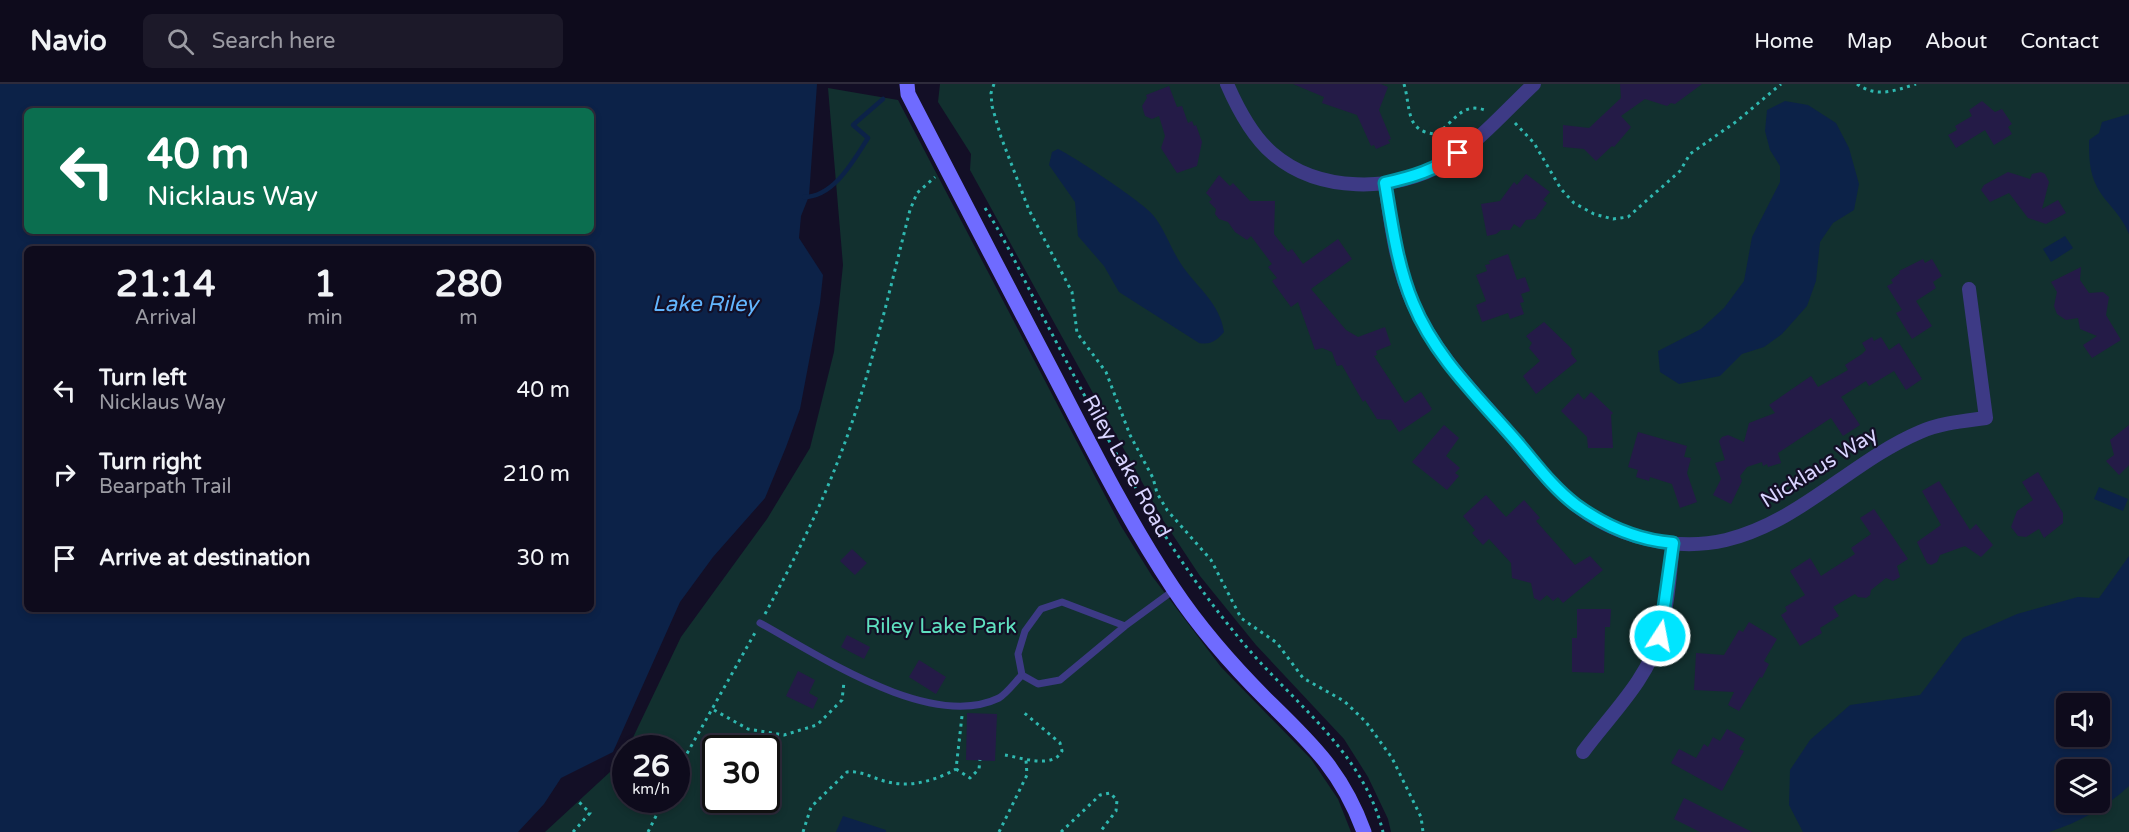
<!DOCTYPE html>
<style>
body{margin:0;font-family:"Varela Round",sans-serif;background:#1c1929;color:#f1f3f6;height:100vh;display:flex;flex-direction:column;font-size:22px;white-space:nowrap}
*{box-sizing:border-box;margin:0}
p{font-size:20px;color:#9b9ba3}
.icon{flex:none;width:33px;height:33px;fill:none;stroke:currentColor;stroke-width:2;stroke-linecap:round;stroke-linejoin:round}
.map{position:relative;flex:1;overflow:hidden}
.drawer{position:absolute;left:24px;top:162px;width:570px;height:366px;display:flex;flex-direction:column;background:#0e0b1c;border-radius:9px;box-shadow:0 3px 9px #0003,0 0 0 2px #2e2b3b}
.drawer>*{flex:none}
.banner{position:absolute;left:24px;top:24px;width:570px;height:126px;border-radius:9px;box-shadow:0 3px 9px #0003,0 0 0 2px #2e2b3b;background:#0b6e4f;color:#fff;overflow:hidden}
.tools{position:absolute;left:2056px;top:609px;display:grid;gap:12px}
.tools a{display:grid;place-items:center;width:54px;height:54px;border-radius:9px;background:#0e0b1c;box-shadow:0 3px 9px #0003,0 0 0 2px #2e2b3b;font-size:30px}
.speed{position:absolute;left:612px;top:651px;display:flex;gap:12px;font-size:30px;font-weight:700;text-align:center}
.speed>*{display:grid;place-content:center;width:78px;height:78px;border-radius:50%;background:#0e0b1c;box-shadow:0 3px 9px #0003,0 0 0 2px #2e2b3b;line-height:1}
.speed small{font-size:15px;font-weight:400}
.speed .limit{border:3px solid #111;border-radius:9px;background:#fff;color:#111}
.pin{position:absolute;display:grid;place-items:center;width:51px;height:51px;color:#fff;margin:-26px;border-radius:12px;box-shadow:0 3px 9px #0006}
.me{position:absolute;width:66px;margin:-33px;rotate:11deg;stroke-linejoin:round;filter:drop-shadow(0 0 4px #0008)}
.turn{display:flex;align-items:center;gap:21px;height:126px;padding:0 24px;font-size:27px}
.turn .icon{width:78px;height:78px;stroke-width:2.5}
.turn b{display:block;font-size:42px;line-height:51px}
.eta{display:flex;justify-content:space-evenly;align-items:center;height:102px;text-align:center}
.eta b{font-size:36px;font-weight:700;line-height:42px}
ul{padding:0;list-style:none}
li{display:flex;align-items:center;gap:18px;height:84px;padding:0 24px}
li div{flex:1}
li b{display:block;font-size:22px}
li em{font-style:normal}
header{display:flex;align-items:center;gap:36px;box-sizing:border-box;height:84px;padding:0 30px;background:#0e0b1c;border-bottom:2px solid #2e2b3b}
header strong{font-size:28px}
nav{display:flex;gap:33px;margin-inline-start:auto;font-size:21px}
.search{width:420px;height:54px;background:#1c1929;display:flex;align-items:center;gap:15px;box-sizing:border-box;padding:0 21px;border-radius:9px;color:#9b9ba3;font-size:22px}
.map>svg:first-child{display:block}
.green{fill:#12302f;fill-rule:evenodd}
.water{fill:#0c2248;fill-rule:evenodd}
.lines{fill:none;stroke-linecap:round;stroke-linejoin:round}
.stream{stroke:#0c2248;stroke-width:4.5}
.building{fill:#241b47}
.path{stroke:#2fb8b0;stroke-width:3;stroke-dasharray:3 4.5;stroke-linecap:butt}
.lane{stroke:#3d3a85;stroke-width:7}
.street{stroke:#3d3a85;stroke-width:14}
.secondary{stroke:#6f6bff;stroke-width:15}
.route-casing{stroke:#0095a6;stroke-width:15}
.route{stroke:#00e5ff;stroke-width:10}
.labels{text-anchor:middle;stroke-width:4.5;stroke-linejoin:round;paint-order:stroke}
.street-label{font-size:21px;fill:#d9d4ff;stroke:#130f26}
.park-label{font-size:21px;fill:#5fe0c0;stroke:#130f26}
.water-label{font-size:22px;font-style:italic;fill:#62b6ff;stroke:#130f26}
</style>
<header>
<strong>Navio</strong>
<div class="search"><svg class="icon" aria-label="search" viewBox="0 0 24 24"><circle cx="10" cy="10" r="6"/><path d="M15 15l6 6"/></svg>Search here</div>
<nav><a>Home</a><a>Map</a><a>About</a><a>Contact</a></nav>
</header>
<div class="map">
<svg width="2129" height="748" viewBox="0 0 2129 748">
<rect width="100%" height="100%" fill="#130f26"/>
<!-- green -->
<g class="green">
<path d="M 940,0 L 2129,0 L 2129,748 L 1391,748 L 1388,735 L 1368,693 L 1344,655 L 1256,561 L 1200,492 L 1163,436 L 970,86 L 971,70 L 938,18 ZM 2067,620 L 2100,620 L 2100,652 L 2067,652 ZM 2067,686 L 2100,686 L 2100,718 L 2067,718 Z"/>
<path d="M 828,4 L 898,16 L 1121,442 L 1152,492 L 1221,583 L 1311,675 L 1338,715 L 1351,748 L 545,748 L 623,676 L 625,670 L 626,716 L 676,716 L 676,664 L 628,664 L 681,553 L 767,435 L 810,364 L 834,268 L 843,181 ZM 716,664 L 766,664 L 766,716 L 716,716 Z"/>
</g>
<!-- water -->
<g class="water">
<path d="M 0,0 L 817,0 L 809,112 L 801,132 L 799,154 L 823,191 L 820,219 L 800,325 L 786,363 L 765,414 L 713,473 L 680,518 L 613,668 L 561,694 L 544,720 L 518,748 L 0,748 ZM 27,27 L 591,27 L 591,147 L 27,147 ZM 27,165 L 591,165 L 591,525 L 27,525 Z"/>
<path d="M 1785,17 L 1808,21 L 1836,39 L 1849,64 L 1859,100 L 1854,126 L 1833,139 L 1820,158 L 1816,197 L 1807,222 L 1782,250 L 1764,263 L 1742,270 L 1720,292 L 1679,300 L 1660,288 L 1658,267 L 1701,245 L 1724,224 L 1744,197 L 1752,153 L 1780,98 L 1780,82 L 1770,66 L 1765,47 L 1767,26 Z"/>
<path d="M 2129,30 L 2129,150 C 2120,128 2106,120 2097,103 C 2089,88 2089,72 2089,56 L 2099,49 L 2102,38 Z"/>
<path d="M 1058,65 C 1073,72 1144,119 1153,131 C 1166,147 1171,166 1183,183 C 1199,205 1220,220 1224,248 C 1216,257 1211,261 1199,259 L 1119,208 L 1104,182 L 1078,152 L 1075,118 L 1049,81 L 1052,68 Z"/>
<path d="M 2065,152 L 2073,164 L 2051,178 L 2043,165 Z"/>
<path d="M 2099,403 L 2128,415 L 2123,427 L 2094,415 Z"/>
<path d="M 2129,472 L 2129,702 C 2105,724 2080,738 2049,748 L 1803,748 L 1789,721 L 1790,686 L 1810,656 L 1850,621 L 1920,611 L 1963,554 L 2017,530 L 2078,513 L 2099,514 ZM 2067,620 L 2100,620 L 2100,652 L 2067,652 ZM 2067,686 L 2100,686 L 2100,718 L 2067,718 Z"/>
<path d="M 843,732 L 886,746 L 886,748 L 836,748 Z"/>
</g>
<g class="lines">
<!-- stream -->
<path class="stream" d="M 804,113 C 834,113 854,76 868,54 L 853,41 L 883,15"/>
</g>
<!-- building -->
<g class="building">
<path d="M 1293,0 L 1381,0 L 1388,3 L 1379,26 L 1391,55 L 1388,56 L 1390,59 L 1376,65 L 1374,61 L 1371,62 L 1357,31 L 1322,19 L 1324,13 Z"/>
<path d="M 1620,0 L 1702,0 L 1675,20 L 1671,19 L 1667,22 L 1645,15 L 1621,32 L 1631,43 L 1614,63 L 1612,62 L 1596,77 L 1584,65 L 1563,63 L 1563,41 L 1589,44 L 1621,14 Z"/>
<path d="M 1169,2 L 1177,23 L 1182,22 L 1188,39 L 1192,37 L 1194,42 L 1196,41 L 1202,58 L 1197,82 L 1177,89 L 1161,64 L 1165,52 L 1159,32 L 1152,35 L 1145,32 L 1142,22 L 1147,14 L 1146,11 Z"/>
<path d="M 1982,17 L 1995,28 L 2002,25 L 2012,40 L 2008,43 L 2012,50 L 1994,61 L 1985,46 L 1956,64 L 1948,51 L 1957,46 L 1955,42 L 1972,32 L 1969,26 Z"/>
<path d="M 2008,88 L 2030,95 L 2032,90 L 2041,88 L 2045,90 L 2049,98 L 2042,125 L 2058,116 L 2066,129 L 2046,140 L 2028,134 L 2009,109 L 1990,118 L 1981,106 L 1984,101 Z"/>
<path d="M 1526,90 L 1550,108 L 1543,116 L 1547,119 L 1535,135 L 1526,136 L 1520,144 L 1514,140 L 1510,146 L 1501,146 L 1496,150 L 1487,152 L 1481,120 L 1500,117 L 1514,98 L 1517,101 Z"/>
<path d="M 1219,91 L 1230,102 L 1233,99 L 1250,117 L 1275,117 L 1274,150 L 1288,168 L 1292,165 L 1303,180 L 1338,155 L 1352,175 L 1311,205 L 1346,246 L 1358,253 L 1385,243 L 1391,261 L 1376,267 L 1377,271 L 1374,272 L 1405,319 L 1421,308 L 1432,325 L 1429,328 L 1399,348 L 1391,336 L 1377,335 L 1365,316 L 1363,318 L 1342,281 L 1337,282 L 1332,268 L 1322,264 L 1315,266 L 1298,218 L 1291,223 L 1272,197 L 1277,194 L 1268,183 L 1272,180 L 1251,152 L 1247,156 L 1235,148 L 1228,138 L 1219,135 L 1215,130 L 1216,125 L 1209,118 L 1212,115 L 1206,109 Z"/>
<path d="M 1508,170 L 1517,196 L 1525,193 L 1530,207 L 1521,210 L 1524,218 L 1520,219 L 1524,230 L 1510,235 L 1508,229 L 1482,238 L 1476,221 L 1486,217 L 1476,191 L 1487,187 L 1485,181 L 1490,180 L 1489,177 Z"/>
<path d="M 1923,175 L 1925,179 L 1932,175 L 1942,192 L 1933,198 L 1936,204 L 1916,217 L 1932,242 L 1912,255 L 1896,229 L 1902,226 L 1887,202 L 1893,199 L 1891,196 L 1900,189 L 1899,187 Z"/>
<path d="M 2081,183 L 2080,196 L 2089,209 L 2103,208 L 2109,213 L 2106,231 L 2121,256 L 2092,274 L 2083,261 L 2097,252 L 2080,245 L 2078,234 L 2066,236 L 2057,230 L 2054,222 L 2057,208 L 2051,198 Z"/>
<path d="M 1544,238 L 1572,265 L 1571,270 L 1577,277 L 1536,310 L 1523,292 L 1540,277 L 1529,264 L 1532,259 L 1526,252 Z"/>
<path d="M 1872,253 L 1874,257 L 1881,253 L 1889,266 L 1899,259 L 1922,295 L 1906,306 L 1894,287 L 1869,302 L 1866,297 L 1841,313 L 1860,341 L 1843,352 L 1831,334 L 1778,369 L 1781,379 L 1768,383 L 1767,380 L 1763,382 L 1762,378 L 1747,383 L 1740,392 L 1742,397 L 1731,420 L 1713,411 L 1721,395 L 1715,379 L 1725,376 L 1719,357 L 1722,353 L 1728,351 L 1744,358 L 1749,339 L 1775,329 L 1769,321 L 1811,292 L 1818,303 L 1848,286 L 1845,281 L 1862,270 L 1866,266 L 1862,259 Z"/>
<path d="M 1591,308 L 1613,329 L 1611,331 L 1613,364 L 1588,364 L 1587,353 L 1561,327 L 1578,309 L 1584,316 Z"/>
<path d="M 1444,341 L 1459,354 L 1446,372 L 1460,384 L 1455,389 L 1459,392 L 1447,406 L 1412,378 Z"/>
<path d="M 2129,341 L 2129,381 L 2119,391 L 2106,377 L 2114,371 L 2110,356 Z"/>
<path d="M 1638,348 L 1687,362 L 1684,373 L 1691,374 L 1687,389 L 1697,418 L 1680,424 L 1672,400 L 1650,393 L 1649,397 L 1636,393 L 1638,386 L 1628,383 Z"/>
<path d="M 2038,388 L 2063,429 L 2063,439 L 2044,454 L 2039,445 L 2026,453 L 2018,452 L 2011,443 L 2017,427 L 2033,416 L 2022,398 Z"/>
<path d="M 1939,397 L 1970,446 L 1976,440 L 1993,461 L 1981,473 L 1965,462 L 1940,471 L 1937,478 L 1931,481 L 1927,479 L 1917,458 L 1941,441 L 1922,407 Z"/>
<path d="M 1486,411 L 1506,433 L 1524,416 L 1540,434 L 1536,437 L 1575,481 L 1590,472 L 1603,486 L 1563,519 L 1558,513 L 1553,517 L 1547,511 L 1540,517 L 1534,514 L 1531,499 L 1512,494 L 1511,479 L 1489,455 L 1483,461 L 1472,449 L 1475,446 L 1463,432 Z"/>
<path d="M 1874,425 L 1908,475 L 1897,482 L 1900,493 L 1893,497 L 1886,494 L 1871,506 L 1870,511 L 1866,514 L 1858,513 L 1855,510 L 1833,523 L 1839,532 L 1820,544 L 1822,549 L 1800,562 L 1781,531 L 1787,527 L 1785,523 L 1805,511 L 1790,487 L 1810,474 L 1821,492 L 1855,470 L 1851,464 L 1871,450 L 1860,434 Z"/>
<path d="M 852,465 L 867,479 L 855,491 L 840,477 Z"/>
<path d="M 1577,525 L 1611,525 L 1610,543 L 1605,543 L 1604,589 L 1572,588 L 1572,554 L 1577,554 Z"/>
<path d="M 1749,538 L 1777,555 L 1764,577 L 1769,580 L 1762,594 L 1760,593 L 1739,627 L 1728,621 L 1734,608 L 1694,606 L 1696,569 L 1724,571 L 1739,546 L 1743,548 Z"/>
<path d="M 847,551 L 870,563 L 864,575 L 841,563 Z"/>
<path d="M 919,576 L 946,593 L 936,610 L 909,593 Z"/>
<path d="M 798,587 L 815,596 L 809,609 L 818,614 L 813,625 L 786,612 Z"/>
<path d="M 967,629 L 997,630 L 995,677 L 966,676 Z"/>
<path d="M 1727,645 L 1745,655 L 1739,665 L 1744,667 L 1722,707 L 1671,679 L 1679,665 L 1696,674 L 1704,660 L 1708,663 L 1713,653 L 1720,657 Z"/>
<path d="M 1684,714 L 1752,748 L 1700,748 L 1674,735 Z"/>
</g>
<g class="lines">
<!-- path -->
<g class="path">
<path d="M 994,0 L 991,9 L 992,22 L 1001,53 L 1029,126 L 1072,208 L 1077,249 L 1106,288 L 1130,351 L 1153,394 L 1157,409 L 1167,426 L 1211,476 L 1241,534 L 1277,559 L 1303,594 L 1344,617 L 1366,638 L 1392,674 L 1421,733 L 1423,748"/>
<path d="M 1404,0 C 1411,24 1405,48 1436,50 C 1454,39 1462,16 1487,27"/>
<path d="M 1857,0 C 1877,14 1894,7 1916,0"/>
<path d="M 1515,39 L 1534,59 L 1561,105 L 1574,119 L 1594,130 L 1613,135 L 1628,133 L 1680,87 L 1690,70 L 1737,37 L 1781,0"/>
<path d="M 985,124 C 1010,163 1029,207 1051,248 C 1110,360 1167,471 1250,567 C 1300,624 1364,671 1383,748"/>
<path d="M 765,530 C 791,482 816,433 836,382 C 869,299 888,212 910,126 L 917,109 L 935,93"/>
<path d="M 714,626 L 748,645 L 784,651 L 817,641 L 842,616 L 844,598"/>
<path d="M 1005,671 C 1022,674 1053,685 1062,667 L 1060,659 L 1022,627"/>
<path d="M 956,685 L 970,694 L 979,685 L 980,676"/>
<path d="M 676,689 L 756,547"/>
<path d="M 573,748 L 590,729 L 578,717"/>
<path d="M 648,748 L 664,716"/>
<path d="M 803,748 L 811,723 L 847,688 C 863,686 877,697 893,699 C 913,703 939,695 956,685 L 962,632"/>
<path d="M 999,748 L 1027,691 L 1026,676"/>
<path d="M 1061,748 L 1100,711 L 1110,709 L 1117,716 L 1116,727 L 1100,748"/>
</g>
<!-- lane -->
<g class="lane">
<path d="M 760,539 C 820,572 931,647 999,614 C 1007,609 1015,598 1022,591"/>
<path d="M 1125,542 L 1060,596 L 1038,600 L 1022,591 L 1018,570 L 1025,547 L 1041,525 L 1062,518 L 1125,542 L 1174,506"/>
</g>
<!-- street -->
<g class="street">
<path d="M 1227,0 C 1237,23 1252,52 1272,69 C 1318,109 1394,109 1445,79 C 1478,59 1506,26 1534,0"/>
<path d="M 1385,99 C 1391,141 1396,184 1414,222 C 1434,266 1465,299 1497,335 C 1521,363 1544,395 1573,419 C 1615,453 1674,468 1726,456 C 1800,438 1852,377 1920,348 C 1940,339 1964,337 1986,334 L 1969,205"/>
<path d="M 1583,668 C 1610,631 1648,596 1660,550 C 1668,520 1670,489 1673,459"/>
</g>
<!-- secondary -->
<path class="secondary" d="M 907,0 L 908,10 C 955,102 1004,195 1052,287 C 1090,360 1127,435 1173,504 C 1199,543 1233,582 1266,615 C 1310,658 1342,687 1364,748"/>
</g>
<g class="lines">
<defs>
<path id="route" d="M 1458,69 C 1436,86 1412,93 1385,99 C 1392,140 1397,181 1413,219 C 1435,273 1479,314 1517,358 C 1535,379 1553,404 1576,421 C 1605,442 1637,456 1673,459 L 1660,552"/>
</defs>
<!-- route casing -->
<use href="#route" class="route-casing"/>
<!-- route -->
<use href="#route" class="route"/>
</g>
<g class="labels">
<!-- street labels -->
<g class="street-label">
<text transform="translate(1127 382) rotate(61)" y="7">Riley Lake Road</text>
<text transform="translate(1819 383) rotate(-32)" y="7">Nicklaus Way</text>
</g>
<!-- park labels -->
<g class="park-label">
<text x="941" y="549">Riley Lake Park</text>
</g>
<!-- water labels -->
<g class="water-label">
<text x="705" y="227">Lake Riley</text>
</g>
</g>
</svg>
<div class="tools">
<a><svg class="icon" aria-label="sound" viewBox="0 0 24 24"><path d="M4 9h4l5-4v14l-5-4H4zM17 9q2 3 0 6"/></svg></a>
<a><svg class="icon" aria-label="layers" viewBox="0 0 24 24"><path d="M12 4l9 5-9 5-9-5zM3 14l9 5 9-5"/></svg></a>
</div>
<div class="speed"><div>26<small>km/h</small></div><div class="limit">30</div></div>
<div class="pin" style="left:1458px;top:69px;background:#d93025"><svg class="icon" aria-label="arrive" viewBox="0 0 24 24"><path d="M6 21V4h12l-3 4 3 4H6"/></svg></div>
<svg class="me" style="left:1660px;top:552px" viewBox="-20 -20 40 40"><circle r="17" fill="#00e5ff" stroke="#fff" stroke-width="3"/><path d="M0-11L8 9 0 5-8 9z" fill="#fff"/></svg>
<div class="banner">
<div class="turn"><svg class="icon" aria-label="left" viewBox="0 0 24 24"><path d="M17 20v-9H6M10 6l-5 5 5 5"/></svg><div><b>40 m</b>Nicklaus Way</div></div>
</div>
<section class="drawer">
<div class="eta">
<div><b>21:14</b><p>Arrival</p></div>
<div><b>1</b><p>min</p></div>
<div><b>280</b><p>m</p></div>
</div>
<ul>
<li><svg class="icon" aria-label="left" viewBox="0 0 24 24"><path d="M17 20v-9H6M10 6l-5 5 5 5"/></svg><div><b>Turn left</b><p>Nicklaus Way</p></div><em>40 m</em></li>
<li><svg class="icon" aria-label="right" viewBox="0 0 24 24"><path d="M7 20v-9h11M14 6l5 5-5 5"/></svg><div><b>Turn right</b><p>Bearpath Trail</p></div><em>210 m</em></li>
<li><svg class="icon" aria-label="arrive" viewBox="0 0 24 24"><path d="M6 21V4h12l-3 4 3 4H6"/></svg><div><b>Arrive at destination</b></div><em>30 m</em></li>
</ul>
</section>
</div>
